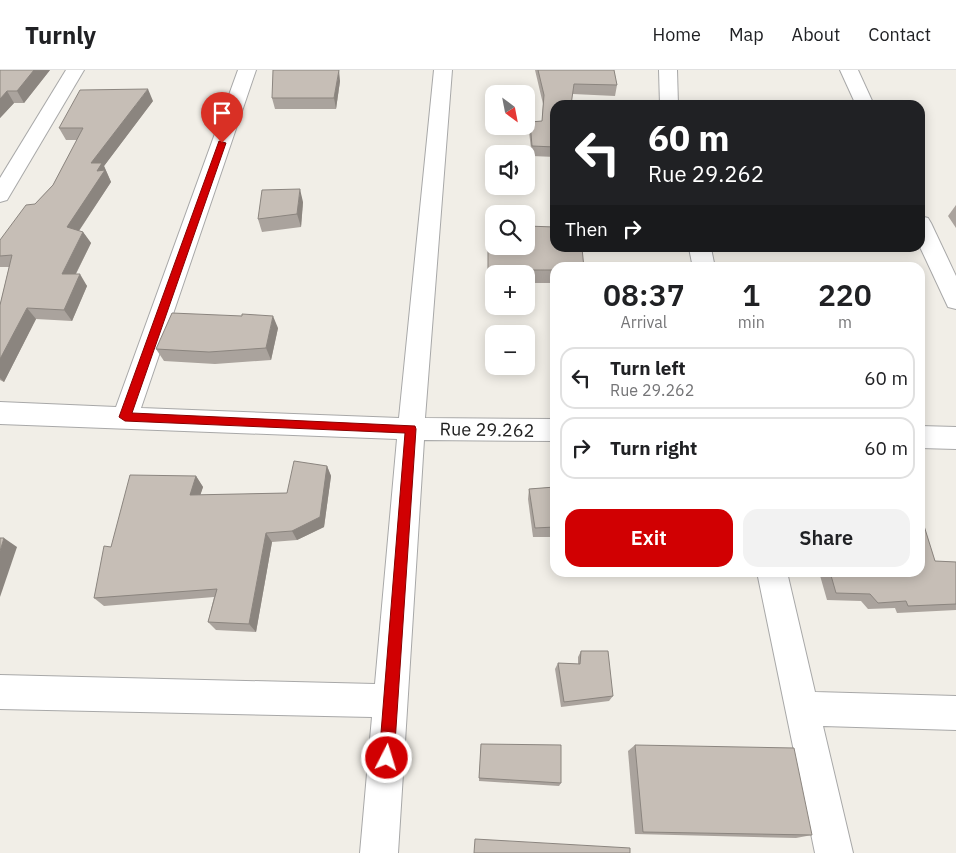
<!DOCTYPE html>
<meta charset="utf-8">
<style>
body{margin:0;font-family:"IBM Plex Sans",sans-serif;background:#f2f2f2;color:#202124;height:100vh;display:flex;flex-direction:column;font-size:19px;white-space:nowrap}
*{box-sizing:border-box;margin:0}
p{font-size:16px;color:#757577}
.icon{flex:none;width:28px;height:28px;fill:none;stroke:currentColor;stroke-width:2;stroke-linecap:round;stroke-linejoin:round}
.map{position:relative;flex:1;overflow:hidden}
.drawer{position:absolute;left:550px;top:192px;width:375px;height:315px;display:flex;flex-direction:column;background:#fff;border-radius:15px;box-shadow:0 2px 12px #0003}
.drawer>*{flex:none}
.guide{position:absolute;left:550px;top:30px;width:375px;height:152px;border-radius:15px;box-shadow:0 2px 12px #0003;background:#202124;color:#fff;overflow:hidden}
.needle{width:32px;rotate:148deg}
.controls{position:absolute;left:485px;top:15px;display:grid;gap:10px}
.controls a{display:grid;place-items:center;width:50px;height:50px;border-radius:10px;background:#fff;box-shadow:0 2px 12px #0003;font-size:25px}
.pin{position:absolute;display:grid;place-items:center;width:42px;height:42px;color:#fff;margin:-51px -21px;border-radius:50% 50% 50% 0;rotate:-45deg;box-shadow:0 0 5px #0007}
.pin .icon{rotate:45deg}
.me{position:absolute;width:55px;margin:-28px;rotate:5deg;stroke-linejoin:round;filter:drop-shadow(0 0 4px #0008)}
.turn{display:flex;align-items:center;gap:18px;height:105px;padding:0 15px;font-size:22px}
.turn .icon{width:65px;height:65px;stroke-width:2.5}
.turn b{display:block;font-size:35px;line-height:42px}
.then{display:flex;align-items:center;height:48px;padding:0 15px;background:#0003;gap:10px;font-size:19px}
.eta{display:flex;justify-content:space-evenly;align-items:center;height:85px;text-align:center}
.eta b{font-size:30px;font-weight:600;line-height:35px}
.cta{display:flex;gap:10px;margin-top:auto;padding:10px 15px}
.cta a{flex:1;height:58px;border-radius:15px;background:#d10002;color:#fff;font-size:20px;font-weight:600;line-height:58px;text-align:center}
.cta a+a{background:#f2f2f2;color:#202124}
ul{padding:0;list-style:none}
li{display:flex;align-items:center;gap:15px;height:62px;margin:0 10px 8px;padding:0 5px;border:2px solid #e0e0e0;border-radius:15px}
li div{flex:1}
li b{display:block;font-size:19px}
li em{font-style:normal}
header{display:flex;align-items:center;gap:30px;box-sizing:border-box;height:70px;padding:0 25px;background:#fff;border-bottom:1px solid #e0e0e0}
header strong{font-size:24px}
nav{display:flex;gap:28px;margin-inline-start:auto;font-size:18px}
.map>svg:first-child{display:block}
.lines{fill:none;stroke-linecap:round;stroke-linejoin:round}
.minor-casing{stroke:#a8a8a8;stroke-width:2}
.minor{fill:#fff;fill-rule:evenodd}
.wall{fill:#aaa39d}
.shaded-wall{fill:#8b857f}
.building{fill:#c6beb6;stroke:#8b857f}
.route{fill:#d10002;stroke:#880001}
.labels{text-anchor:middle;stroke-width:5;stroke-linejoin:round;paint-order:stroke}
.street-label{font-size:18px;fill:#212121;stroke:#fff}
</style>
<header>
<strong>Turnly</strong>
<nav><a>Home</a><a>Map</a><a>About</a><a>Contact</a></nav>
</header>
<div class="map">
<svg width="956" height="783" viewBox="0 0 956 783">
<rect width="100%" height="100%" fill="#f1eee7"/>
<g class="lines">
<defs>
<g id="minor">
<path d="M 66,0 L 84,0 L 10,125 L 7,130 L 0,132 L 0,108 Z"/>
<path d="M 238,0 L 256,0 L 141,338 L 399,348 L 434,0 L 452,0 L 425,348 L 555,349 L 555,371 L 424,370 L 398,783 L 360,783 L 372,647 L 0,639 L 0,605 L 375,614 L 397,369 L 0,354 L 0,332 L 116,337 Z"/>
<path d="M 659,0 L 677,0 L 678,35 L 660,35 Z"/>
<path d="M 840,0 L 858,0 L 874,35 L 856,35 Z"/>
<path d="M 920,146 L 928,148 L 931,153 L 956,206 L 956,239 L 948,237 L 920,177 Z"/>
<path d="M 689,178 L 711,178 L 715,198 L 693,198 Z"/>
<path d="M 920,356 L 956,357 L 956,379 L 920,378 Z"/>
<path d="M 757,502 L 787,502 L 815,622 L 956,626 L 956,660 L 823,656 L 853,783 L 815,783 Z"/>
</g>
</defs>
<!-- minor casing -->
<use href="#minor" class="minor-casing"/>
<!-- minor -->
<use href="#minor" class="minor"/>
</g>
<!-- wall -->
<g class="wall">
<path d="M 0,0 L 50,0 L 24,33 L 14,33 L 0,48 Z"/>
<path d="M 535,0 L 614,0 L 617,15 L 615,26 L 573,24 L 555,35 L 555,87 L 532,86 L 529,62 L 530,52 L 542,51 L 543,34 Z"/>
<path d="M 340,11 L 336,39 L 275,39 L 272,28 Z"/>
<path d="M 153,31 L 104,96 L 111,112 L 79,161 L 83,162 L 91,173 L 76,204 L 87,216 L 72,251 L 36,249 L 4,312 L 0,310 L 0,235 L 9,197 L 0,197 L 0,186 L 35,134 L 53,115 L 77,70 L 66,70 L 59,58 Z"/>
<path d="M 303,132 L 301,157 L 262,162 L 258,149 Z"/>
<path d="M 956,135 L 956,158 L 948,146 Z"/>
<path d="M 488,173 L 491,173 L 555,198 L 555,213 L 526,213 L 526,204 L 494,204 L 494,213 L 488,213 Z"/>
<path d="M 278,258 L 271,290 L 215,294 L 164,291 L 156,279 Z"/>
<path d="M 327,396 L 331,406 L 324,457 L 297,470 L 272,472 L 256,562 L 216,560 L 208,552 L 214,527 L 104,536 L 94,528 L 196,406 L 203,417 L 200,425 L 287,423 Z"/>
<path d="M 555,417 L 555,467 L 533,467 L 528,429 L 529,419 Z"/>
<path d="M 935,491 L 956,492 L 956,540 L 897,543 L 895,538 L 868,539 L 861,531 L 827,530 L 819,502 L 920,502 Z"/>
<path d="M 581,581 L 613,626 L 609,631 L 561,637 L 555,599 L 558,593 L 578,594 L 578,587 Z"/>
<path d="M 481,674 L 561,713 L 559,716 L 479,711 Z"/>
<path d="M 635,675 L 812,765 L 796,768 L 635,764 L 628,681 Z"/>
</g>
<!-- shaded-wall -->
<g class="shaded-wall">
<path d="M 34,0 L 50,0 L 24,33 L 17,21 Z"/>
<path d="M 339,0 L 340,11 L 336,39 L 334,28 Z"/>
<path d="M 148,19 L 153,31 L 104,96 L 111,112 L 74,168 L 67,157 L 91,93 Z"/>
<path d="M 7,21 L 14,33 L 0,48 L 0,29 Z"/>
<path d="M 300,119 L 303,132 L 301,157 L 297,144 Z"/>
<path d="M 83,162 L 91,173 L 70,215 L 62,204 Z"/>
<path d="M 80,204 L 87,216 L 72,251 L 64,240 Z"/>
<path d="M 27,238 L 36,249 L 4,312 L 0,308 L 0,289 Z"/>
<path d="M 273,246 L 278,258 L 271,290 L 266,278 Z"/>
<path d="M 327,396 L 331,406 L 324,457 L 297,470 L 292,461 Z"/>
<path d="M 196,406 L 203,417 L 197,435 L 190,425 Z"/>
<path d="M 266,463 L 272,472 L 256,562 L 249,554 Z"/>
<path d="M 4,468 L 17,477 L 0,527 L 0,481 Z"/>
</g>
<!-- building -->
<g class="building">
<path d="M 0,0 L 34,0 L 17,21 L 7,21 L 0,29 Z"/>
<path d="M 273,0 L 339,0 L 334,28 L 272,28 Z"/>
<path d="M 538,0 L 614,0 L 617,15 L 574,14 L 571,35 L 555,35 L 555,77 L 532,76 L 530,52 L 542,51 L 544,25 Z"/>
<path d="M 148,19 L 91,93 L 102,93 L 97,101 L 105,100 L 67,157 L 83,162 L 62,204 L 80,204 L 64,240 L 27,238 L 0,289 L 0,235 L 12,185 L 0,186 L 0,170 L 26,135 L 35,134 L 53,115 L 83,58 L 59,58 L 80,20 Z"/>
<path d="M 300,119 L 297,144 L 258,149 L 262,120 Z"/>
<path d="M 491,156 L 494,156 L 494,176 L 526,176 L 526,156 L 555,157 L 555,178 L 582,178 L 584,198 L 555,198 L 555,200 L 488,200 L 488,173 L 491,173 Z"/>
<path d="M 172,243 L 242,246 L 242,244 L 273,246 L 266,278 L 209,282 L 156,279 Z"/>
<path d="M 294,391 L 327,396 L 320,447 L 292,461 L 266,463 L 249,554 L 208,552 L 217,519 L 94,528 L 104,476 L 111,477 L 130,405 L 196,406 L 190,425 L 287,423 Z"/>
<path d="M 555,417 L 555,457 L 535,458 L 529,419 Z"/>
<path d="M 920,443 L 935,491 L 956,492 L 956,534 L 908,536 L 906,531 L 878,533 L 870,524 L 836,523 L 830,502 L 920,502 Z"/>
<path d="M 0,468 L 4,468 L 0,481 Z"/>
<path d="M 581,581 L 608,581 L 613,626 L 564,632 L 558,593 L 580,594 Z"/>
<path d="M 481,674 L 561,675 L 561,713 L 479,708 Z"/>
<path d="M 635,675 L 794,678 L 812,765 L 643,762 Z"/>
<path d="M 475,769 L 630,778 L 630,783 L 474,783 Z"/>
</g>
<!-- route -->
<path class="route" d="M 219,71 L 226,73 L 132,343 L 415,356 L 416,359 L 394,688 L 392,693 L 387,695 L 382,693 L 379,688 L 405,363 L 125,351 L 119,347 Z"/>
<g class="labels">
<!-- street labels -->
<g class="street-label">
<text transform="translate(487 360) rotate(1)" y="6">Rue 29.262</text>
</g>
</g>
</svg>
<div class="controls">
<a><svg class="needle" viewBox="-14 -14 28 28"><path d="M0-13l5 13h-10z" fill="#e53935"/><path d="M0 13l5-13h-10z" fill="#757577"/></svg></a>
<a><svg class="icon" aria-label="sound" viewBox="0 0 24 24"><path d="M4 9h4l5-4v14l-5-4H4zM17 9q2 3 0 6"/></svg></a>
<a><svg class="icon" aria-label="search" viewBox="0 0 24 24"><circle cx="10" cy="10" r="6"/><path d="M15 15l6 6"/></svg></a>
<a>+</a>
<a>−</a>
</div>
<div class="pin" style="left:222px;top:73px;background:#d93025"><svg class="icon" aria-label="arrive" viewBox="0 0 24 24"><path d="M6 21V4h12l-3 4 3 4H6"/></svg></div>
<svg class="me" style="left:387px;top:688px" viewBox="-20 -20 40 40"><circle r="17" fill="#d10002" stroke="#fff" stroke-width="3"/><path d="M0-11L8 9 0 5-8 9z" fill="#fff"/></svg>
<div class="guide">
<div class="turn"><svg class="icon" aria-label="left" viewBox="0 0 24 24"><path d="M17 20v-9H6M10 6l-5 5 5 5"/></svg><div><b>60 m</b>Rue 29.262</div></div>
<div class="then">Then<svg class="icon" aria-label="right" viewBox="0 0 24 24"><path d="M7 20v-9h11M14 6l5 5-5 5"/></svg></div>
</div>
<section class="drawer">
<div class="eta">
<div><b>08:37</b><p>Arrival</p></div>
<div><b>1</b><p>min</p></div>
<div><b>220</b><p>m</p></div>
</div>
<ul>
<li><svg class="icon" aria-label="left" viewBox="0 0 24 24"><path d="M17 20v-9H6M10 6l-5 5 5 5"/></svg><div><b>Turn left</b><p>Rue 29.262</p></div><em>60 m</em></li>
<li><svg class="icon" aria-label="right" viewBox="0 0 24 24"><path d="M7 20v-9h11M14 6l5 5-5 5"/></svg><div><b>Turn right</b></div><em>60 m</em></li>
</ul>
<div class="cta"><a>Exit</a><a>Share</a></div>
</section>
</div>
